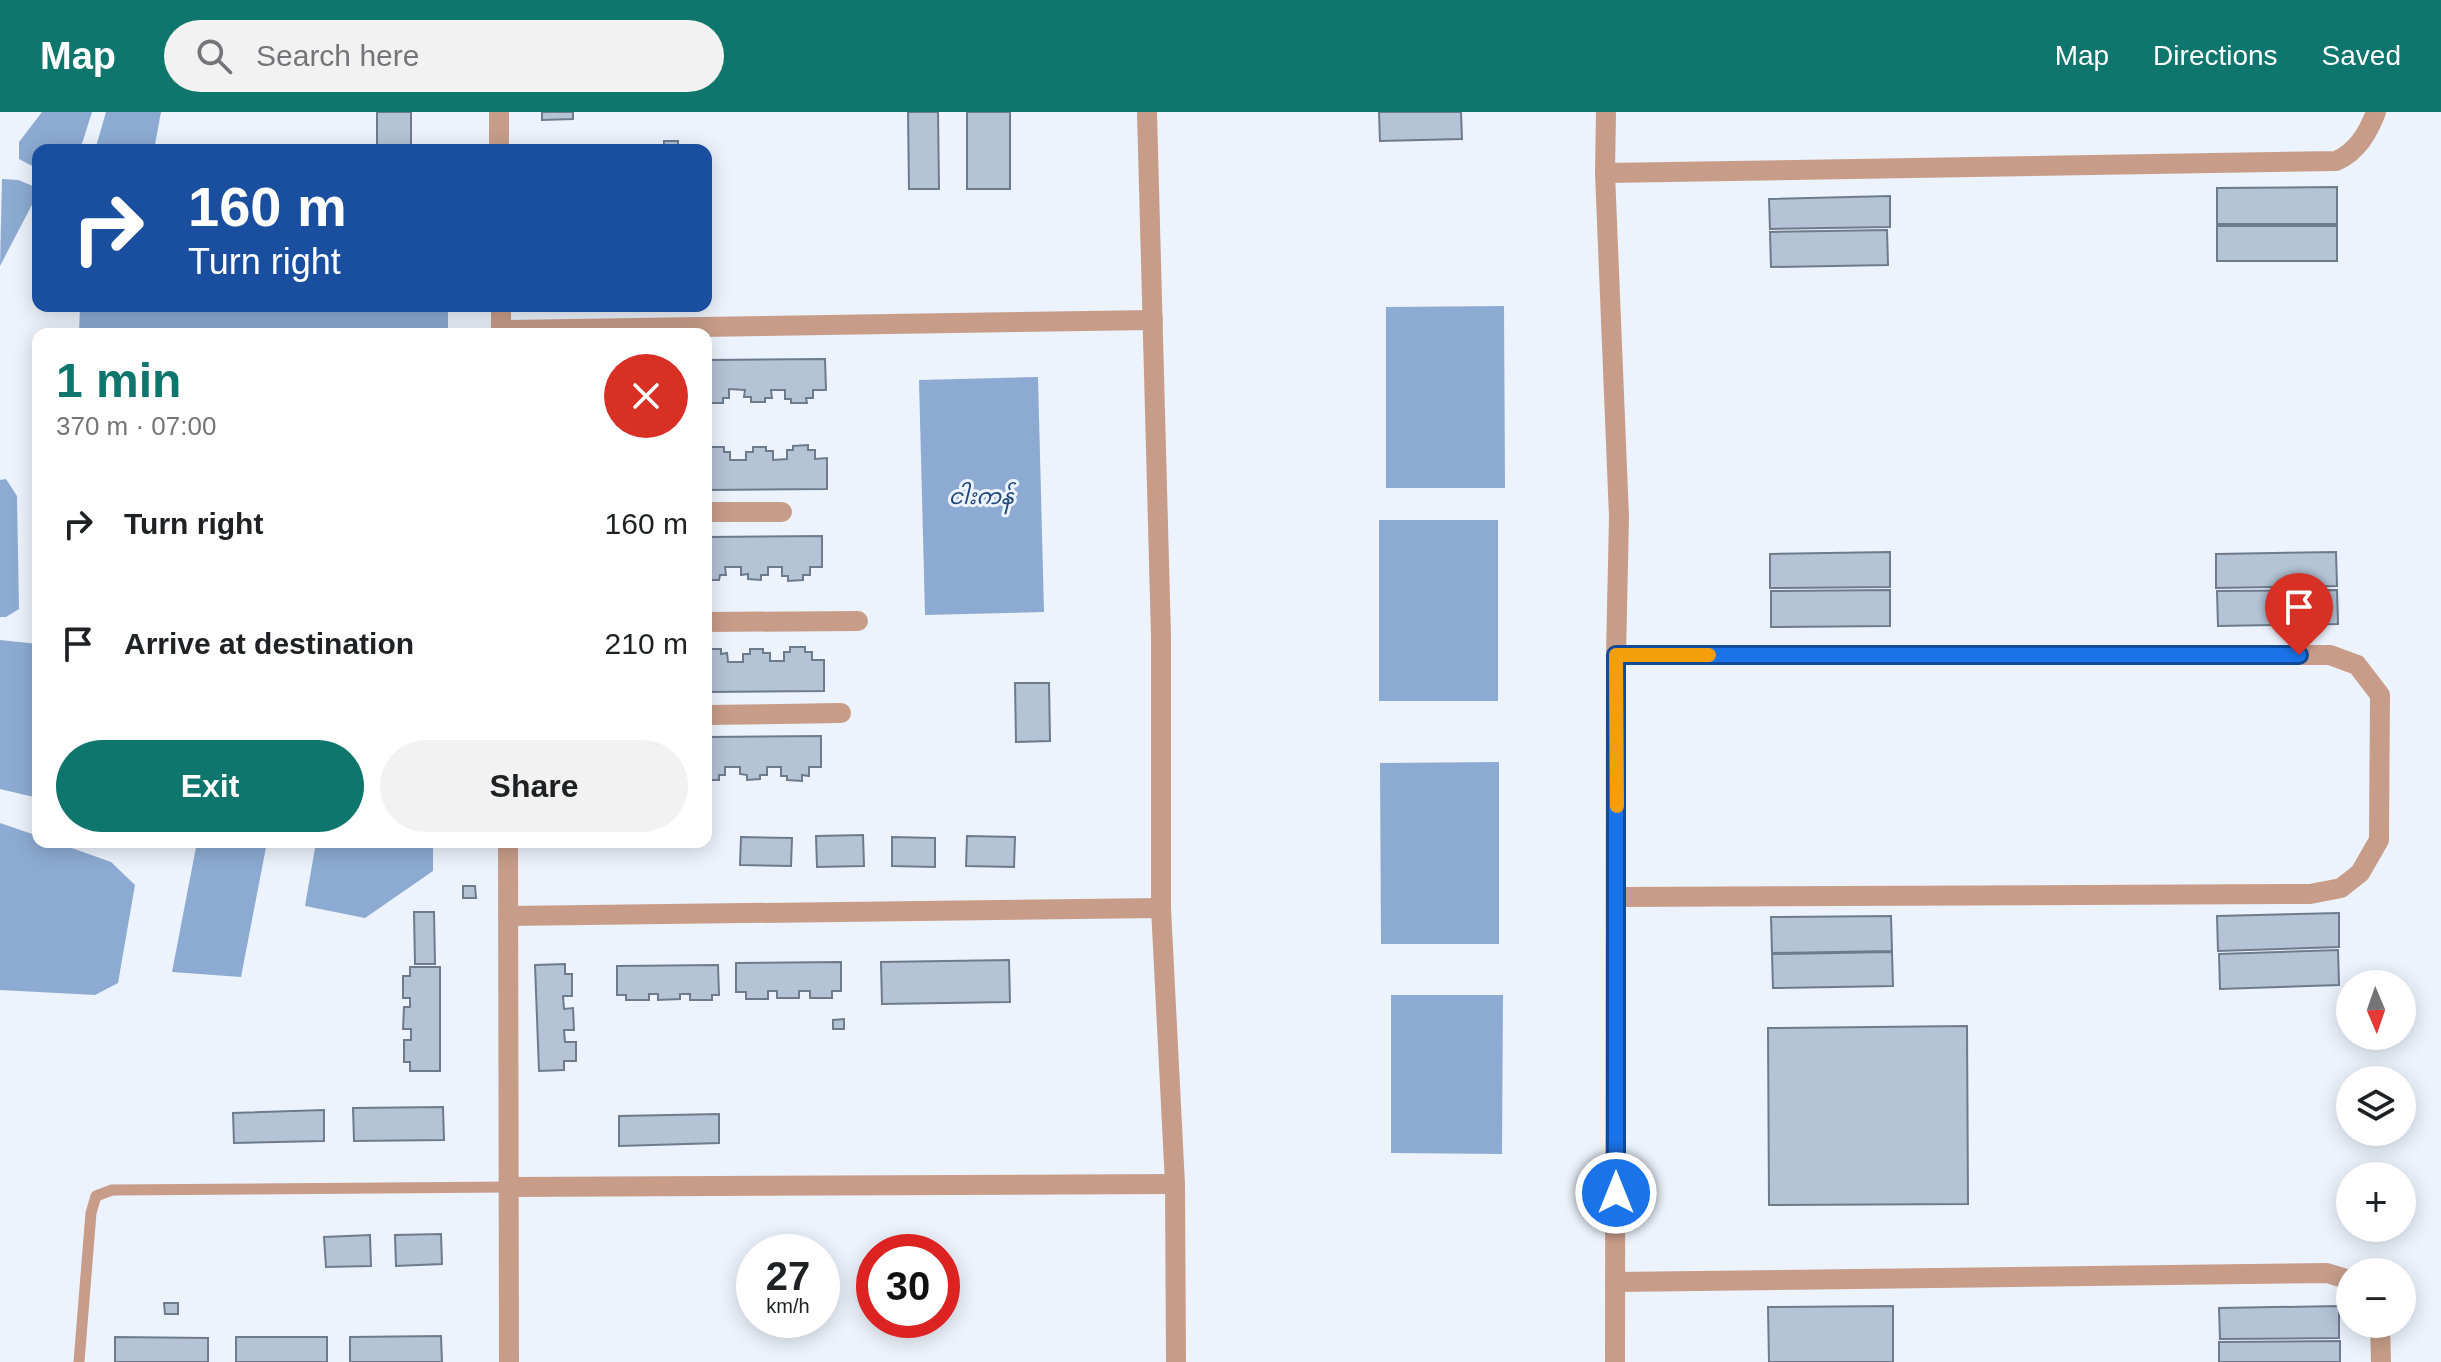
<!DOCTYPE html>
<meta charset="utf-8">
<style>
body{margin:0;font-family:Helvetica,"Noto Sans Myanmar",sans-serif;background:#f2f2f2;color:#202124;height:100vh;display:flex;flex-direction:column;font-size:30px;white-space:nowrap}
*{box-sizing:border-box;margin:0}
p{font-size:26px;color:#757577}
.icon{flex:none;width:44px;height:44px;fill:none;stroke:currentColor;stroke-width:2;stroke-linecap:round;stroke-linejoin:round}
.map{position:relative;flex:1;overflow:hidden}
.sheet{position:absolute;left:32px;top:216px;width:680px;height:520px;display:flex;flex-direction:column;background:#fff;border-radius:16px;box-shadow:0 4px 20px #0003}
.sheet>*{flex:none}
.banner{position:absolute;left:32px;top:32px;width:680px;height:168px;border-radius:16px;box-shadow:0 4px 20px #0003;background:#1a4fa0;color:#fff;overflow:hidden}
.needle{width:52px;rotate:178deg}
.buttons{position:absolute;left:2336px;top:858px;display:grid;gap:16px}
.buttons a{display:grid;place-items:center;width:80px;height:80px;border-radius:50%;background:#fff;box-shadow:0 4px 20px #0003;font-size:40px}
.speed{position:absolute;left:736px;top:1122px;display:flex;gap:16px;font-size:40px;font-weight:700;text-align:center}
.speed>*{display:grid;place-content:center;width:104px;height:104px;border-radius:50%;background:#fff;box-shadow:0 4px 20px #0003;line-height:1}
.speed small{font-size:20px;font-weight:400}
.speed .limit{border:12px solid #d22;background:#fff;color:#111}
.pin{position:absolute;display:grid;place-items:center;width:68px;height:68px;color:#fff;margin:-82px -34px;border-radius:50% 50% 50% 0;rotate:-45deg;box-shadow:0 0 8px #0007}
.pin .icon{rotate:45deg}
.me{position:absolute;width:88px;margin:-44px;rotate:0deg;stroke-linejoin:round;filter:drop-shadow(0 0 6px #0008)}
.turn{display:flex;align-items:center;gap:28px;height:168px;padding:0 24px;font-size:36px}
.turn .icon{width:104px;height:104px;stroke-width:2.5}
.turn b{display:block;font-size:56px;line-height:68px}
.round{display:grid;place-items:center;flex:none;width:84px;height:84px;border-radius:42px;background:#f2f2f2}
.head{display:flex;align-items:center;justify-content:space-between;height:136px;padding:0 24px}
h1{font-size:48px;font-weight:800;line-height:60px;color:#0f766e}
.action{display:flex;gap:16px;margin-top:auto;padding:16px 24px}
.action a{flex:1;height:92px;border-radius:48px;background:#0f766e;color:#fff;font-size:32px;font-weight:800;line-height:92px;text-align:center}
.action a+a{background:#f2f2f2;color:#202124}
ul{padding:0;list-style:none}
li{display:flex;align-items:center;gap:24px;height:120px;padding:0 24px}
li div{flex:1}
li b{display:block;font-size:30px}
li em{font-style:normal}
header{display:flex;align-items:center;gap:48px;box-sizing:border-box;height:112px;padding:0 40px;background:#0f766e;color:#fff}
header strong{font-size:38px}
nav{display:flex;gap:44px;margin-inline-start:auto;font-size:28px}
.search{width:560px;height:72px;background:#f2f2f2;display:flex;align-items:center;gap:20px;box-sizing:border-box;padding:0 28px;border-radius:44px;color:#757577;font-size:30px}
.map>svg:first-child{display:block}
.water{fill:#8dabd2}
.building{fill:#b4c3d6;stroke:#6d7b8d;stroke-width:2}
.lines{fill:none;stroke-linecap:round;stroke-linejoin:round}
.service{stroke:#c79d8a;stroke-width:11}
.minor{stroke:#c79d8a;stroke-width:20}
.route-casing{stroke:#114b97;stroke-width:20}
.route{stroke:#1a73e8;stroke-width:14}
.slow{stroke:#f59e0b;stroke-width:14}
.labels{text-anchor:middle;stroke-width:6;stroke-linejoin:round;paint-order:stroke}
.water-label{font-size:22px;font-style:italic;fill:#1f487a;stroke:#edf3fc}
</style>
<header>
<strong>Map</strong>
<div class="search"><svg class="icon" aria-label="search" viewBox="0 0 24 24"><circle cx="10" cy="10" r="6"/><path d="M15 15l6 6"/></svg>Search here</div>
<nav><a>Map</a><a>Directions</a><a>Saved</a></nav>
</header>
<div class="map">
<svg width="2441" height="1250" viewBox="0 0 2441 1250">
<rect width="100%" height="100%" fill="#edf3fc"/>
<!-- water -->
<g class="water">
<path d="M 42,0 L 92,0 L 80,38 L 38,38 L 38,57 L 19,47 L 19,30 Z"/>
<path d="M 106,0 L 161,0 L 154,38 L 95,38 Z"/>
<path d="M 2,67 L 18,68 L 33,74 L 36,85 L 0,154 Z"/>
<path d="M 80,194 L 448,194 L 448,222 L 79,222 Z"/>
<path d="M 1504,194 L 1505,376 L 1386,376 L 1386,195 Z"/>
<path d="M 1038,265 L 1044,500 L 925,503 L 919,268 Z"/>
<path d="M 6,367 L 17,384 L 19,497 L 6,505 L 0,505 L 0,368 Z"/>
<rect x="1379" y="408" width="119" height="181"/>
<path d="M 0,528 L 38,532 L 38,686 L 0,677 Z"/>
<path d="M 1499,650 L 1499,832 L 1381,832 L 1380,651 Z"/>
<path d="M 0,711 L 38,724 L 38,730 L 55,730 L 111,750 L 135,773 L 118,871 L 95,883 L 0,878 Z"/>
<path d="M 197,730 L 267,730 L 241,865 L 172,860 Z"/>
<path d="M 316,730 L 433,730 L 433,759 L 365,806 L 305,794 Z"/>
<path d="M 1391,883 L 1503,883 L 1502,1042 L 1391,1041 Z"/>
</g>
<!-- building -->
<g class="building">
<rect x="377" y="0" width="34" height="38"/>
<path d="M 542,0 L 573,0 L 573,7 L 542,8 Z"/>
<path d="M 908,0 L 938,0 L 939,77 L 909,77 Z"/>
<rect x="967" y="0" width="43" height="77"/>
<path d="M 1379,0 L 1461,0 L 1462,27 L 1380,29 Z"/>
<rect x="664" y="29" width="14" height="9"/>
<path d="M 2337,75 L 2337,112 L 2217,112 L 2217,76 Z"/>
<path d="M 1890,84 L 1890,115 L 1770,117 L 1769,87 Z"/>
<rect x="2217" y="114" width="120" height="35"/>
<path d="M 1887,118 L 1888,153 L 1771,155 L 1770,120 Z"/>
<path d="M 825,247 L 826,278 L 813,278 L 813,286 L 806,286 L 807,291 L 791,291 L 791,287 L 785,287 L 785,278 L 771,278 L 772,286 L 765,286 L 765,290 L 751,290 L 751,285 L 744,285 L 745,278 L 729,277 L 729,286 L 723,286 L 723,291 L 707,291 L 706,248 Z"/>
<path d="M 808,333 L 808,338 L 815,338 L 815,347 L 827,346 L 827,377 L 706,378 L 706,340 L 709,340 L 709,335 L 724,335 L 724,340 L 730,340 L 730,348 L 746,348 L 746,340 L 753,340 L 753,335 L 766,335 L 766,339 L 773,339 L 773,348 L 787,347 L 787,338 L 793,338 L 793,334 Z"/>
<path d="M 822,424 L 822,455 L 810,455 L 810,463 L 803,463 L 803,468 L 788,469 L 788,464 L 782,464 L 782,455 L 768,455 L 768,463 L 761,463 L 761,468 L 748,467 L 748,462 L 741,463 L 741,455 L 725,455 L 726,463 L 720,463 L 719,468 L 706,468 L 706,425 Z"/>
<path d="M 1890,440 L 1890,475 L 1770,476 L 1770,442 Z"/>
<path d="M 2336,440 L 2337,474 L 2216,476 L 2216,442 Z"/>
<path d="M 1890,478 L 1890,514 L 1771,515 L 1771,479 Z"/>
<path d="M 2337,478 L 2338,512 L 2218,514 L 2217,479 Z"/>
<path d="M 790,535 L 805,535 L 805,540 L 812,540 L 812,548 L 824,548 L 824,579 L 706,580 L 706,537 L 721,537 L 721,542 L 727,541 L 728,550 L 743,550 L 743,542 L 750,542 L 750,537 L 763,537 L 763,541 L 770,541 L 770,549 L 784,549 L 784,540 L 790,540 Z"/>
<path d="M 1015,571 L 1049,571 L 1050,629 L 1016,630 Z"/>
<path d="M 821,624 L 821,655 L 809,655 L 809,664 L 802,663 L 802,669 L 787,668 L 787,664 L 781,664 L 781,655 L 767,655 L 767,663 L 760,663 L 760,667 L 747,668 L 747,663 L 740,662 L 740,655 L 725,655 L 725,663 L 719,663 L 719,668 L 706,668 L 706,625 Z"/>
<path d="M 863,723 L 864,754 L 817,755 L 816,724 Z"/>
<path d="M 967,724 L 1015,725 L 1014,755 L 966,754 Z"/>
<path d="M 741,725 L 792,726 L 791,754 L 740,753 Z"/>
<path d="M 892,725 L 935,726 L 935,755 L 892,754 Z"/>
<path d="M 463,774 L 475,774 L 476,786 L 463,786 Z"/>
<path d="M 414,800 L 434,800 L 435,852 L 415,852 Z"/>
<path d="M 2339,801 L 2339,835 L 2218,839 L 2217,804 Z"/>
<path d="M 1891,804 L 1892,839 L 1772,841 L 1771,805 Z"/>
<path d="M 2338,838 L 2339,873 L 2220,877 L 2219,842 Z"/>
<path d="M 1892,840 L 1893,874 L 1773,876 L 1772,842 Z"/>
<path d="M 1009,848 L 1010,890 L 882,892 L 881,850 Z"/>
<path d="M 841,850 L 841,879 L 832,879 L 832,886 L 810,886 L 810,879 L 799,879 L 799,886 L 777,886 L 777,879 L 768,879 L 768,887 L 746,887 L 746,880 L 736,880 L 736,851 Z"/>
<path d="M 565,852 L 565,862 L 572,862 L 572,884 L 563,884 L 564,897 L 573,896 L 574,918 L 564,918 L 565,930 L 576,930 L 576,949 L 564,949 L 564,958 L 539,959 L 535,853 Z"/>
<path d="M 718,853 L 719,883 L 712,883 L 712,888 L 690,888 L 690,882 L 680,882 L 680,887 L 658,888 L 658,882 L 649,882 L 649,888 L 626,888 L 626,883 L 617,883 L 617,854 Z"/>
<path d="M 410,855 L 440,855 L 440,959 L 410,959 L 410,950 L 404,950 L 404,928 L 411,928 L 411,917 L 403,917 L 404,895 L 410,895 L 410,886 L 403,886 L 403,864 L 410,864 Z"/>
<path d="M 844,907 L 844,917 L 833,917 L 833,908 Z"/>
<path d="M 1967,914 L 1968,1092 L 1769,1093 L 1768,916 Z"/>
<path d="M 443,995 L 444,1028 L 354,1029 L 353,996 Z"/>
<path d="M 324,998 L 324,1029 L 234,1031 L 233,1001 Z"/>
<path d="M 719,1002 L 719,1031 L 619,1034 L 619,1004 Z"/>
<path d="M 441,1122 L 442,1152 L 396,1154 L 395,1123 Z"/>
<path d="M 370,1123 L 371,1154 L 326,1155 L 324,1125 Z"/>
<path d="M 164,1191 L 178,1191 L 178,1202 L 165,1202 Z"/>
<path d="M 1893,1194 L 1893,1250 L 1769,1250 L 1768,1195 Z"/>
<path d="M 2339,1194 L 2339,1226 L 2220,1227 L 2219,1196 Z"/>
<path d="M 441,1224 L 442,1250 L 350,1250 L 350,1225 Z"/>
<path d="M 115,1225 L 208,1226 L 208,1250 L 115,1250 Z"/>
<rect x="236" y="1225" width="91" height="25"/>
<path d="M 2340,1229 L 2340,1250 L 2219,1250 L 2219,1230 Z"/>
</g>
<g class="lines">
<!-- service -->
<path class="service" d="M 79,1250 L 91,1101 L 96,1084 L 112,1078 L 509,1075"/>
<!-- minor -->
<g class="minor">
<path d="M 499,0 L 499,38"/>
<path d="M 1147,0 L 1161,525 L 1161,796 L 1175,1072 L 1176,1250"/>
<path d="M 1606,0 L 1605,61 L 1619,405 L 1616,543 L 1615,1250"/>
<path d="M 1605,61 L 2336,49 C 2357,40 2368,21 2376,0"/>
<path d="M 501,194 L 501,222"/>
<path d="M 501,218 L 1153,208"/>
<path d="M 706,400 L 782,400"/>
<path d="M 706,510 L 858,509"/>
<path d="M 1616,543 L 2330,543 L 2357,553 L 2380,583 L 2379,728 L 2360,761 L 2341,776 L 2310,782 L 1618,785"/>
<path d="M 706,603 L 841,601"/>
<path d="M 508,730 L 509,1250"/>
<path d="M 508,804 L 1161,796"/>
<path d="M 509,1075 L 1175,1072"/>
<path d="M 1615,1170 L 2327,1161 L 2350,1168"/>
<path d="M 2380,1212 L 2381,1250"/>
</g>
</g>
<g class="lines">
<defs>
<path id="route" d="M 1616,1081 L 1616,543 L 2299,543"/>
</defs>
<!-- route casing -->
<use href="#route" class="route-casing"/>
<!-- route -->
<use href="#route" class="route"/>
<!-- slow -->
<path class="slow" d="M 1617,694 L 1616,543 L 1709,543"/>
</g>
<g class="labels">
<!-- water labels -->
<g class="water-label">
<text x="981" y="392">ငါးကန်</text>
</g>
</g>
</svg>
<div class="buttons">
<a><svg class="needle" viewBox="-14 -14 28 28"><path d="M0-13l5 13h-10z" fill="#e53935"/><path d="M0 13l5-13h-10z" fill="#757577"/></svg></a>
<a><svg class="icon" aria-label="layers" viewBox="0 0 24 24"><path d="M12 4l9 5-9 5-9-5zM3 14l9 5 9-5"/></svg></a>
<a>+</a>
<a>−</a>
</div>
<div class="speed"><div>27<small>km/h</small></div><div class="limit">30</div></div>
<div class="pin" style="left:2299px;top:543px;background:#d93025"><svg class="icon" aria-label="arrive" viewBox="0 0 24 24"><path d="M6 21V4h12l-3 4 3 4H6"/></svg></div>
<svg class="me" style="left:1616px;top:1081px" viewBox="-20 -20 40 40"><circle r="17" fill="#1a73e8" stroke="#fff" stroke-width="3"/><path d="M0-11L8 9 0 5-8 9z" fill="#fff"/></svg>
<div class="banner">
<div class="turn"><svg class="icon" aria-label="right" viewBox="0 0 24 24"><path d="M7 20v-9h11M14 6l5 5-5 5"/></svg><div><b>160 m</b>Turn right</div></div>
</div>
<section class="sheet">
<div class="head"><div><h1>1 min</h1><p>370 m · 07:00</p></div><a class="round" style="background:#d93025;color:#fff"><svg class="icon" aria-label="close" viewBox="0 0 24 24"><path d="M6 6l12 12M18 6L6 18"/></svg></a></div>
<ul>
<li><svg class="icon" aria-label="right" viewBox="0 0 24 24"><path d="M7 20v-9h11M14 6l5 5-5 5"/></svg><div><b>Turn right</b></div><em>160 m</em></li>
<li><svg class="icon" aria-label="arrive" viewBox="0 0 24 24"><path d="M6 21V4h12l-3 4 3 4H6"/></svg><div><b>Arrive at destination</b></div><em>210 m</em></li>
</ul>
<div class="action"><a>Exit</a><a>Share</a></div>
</section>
</div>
